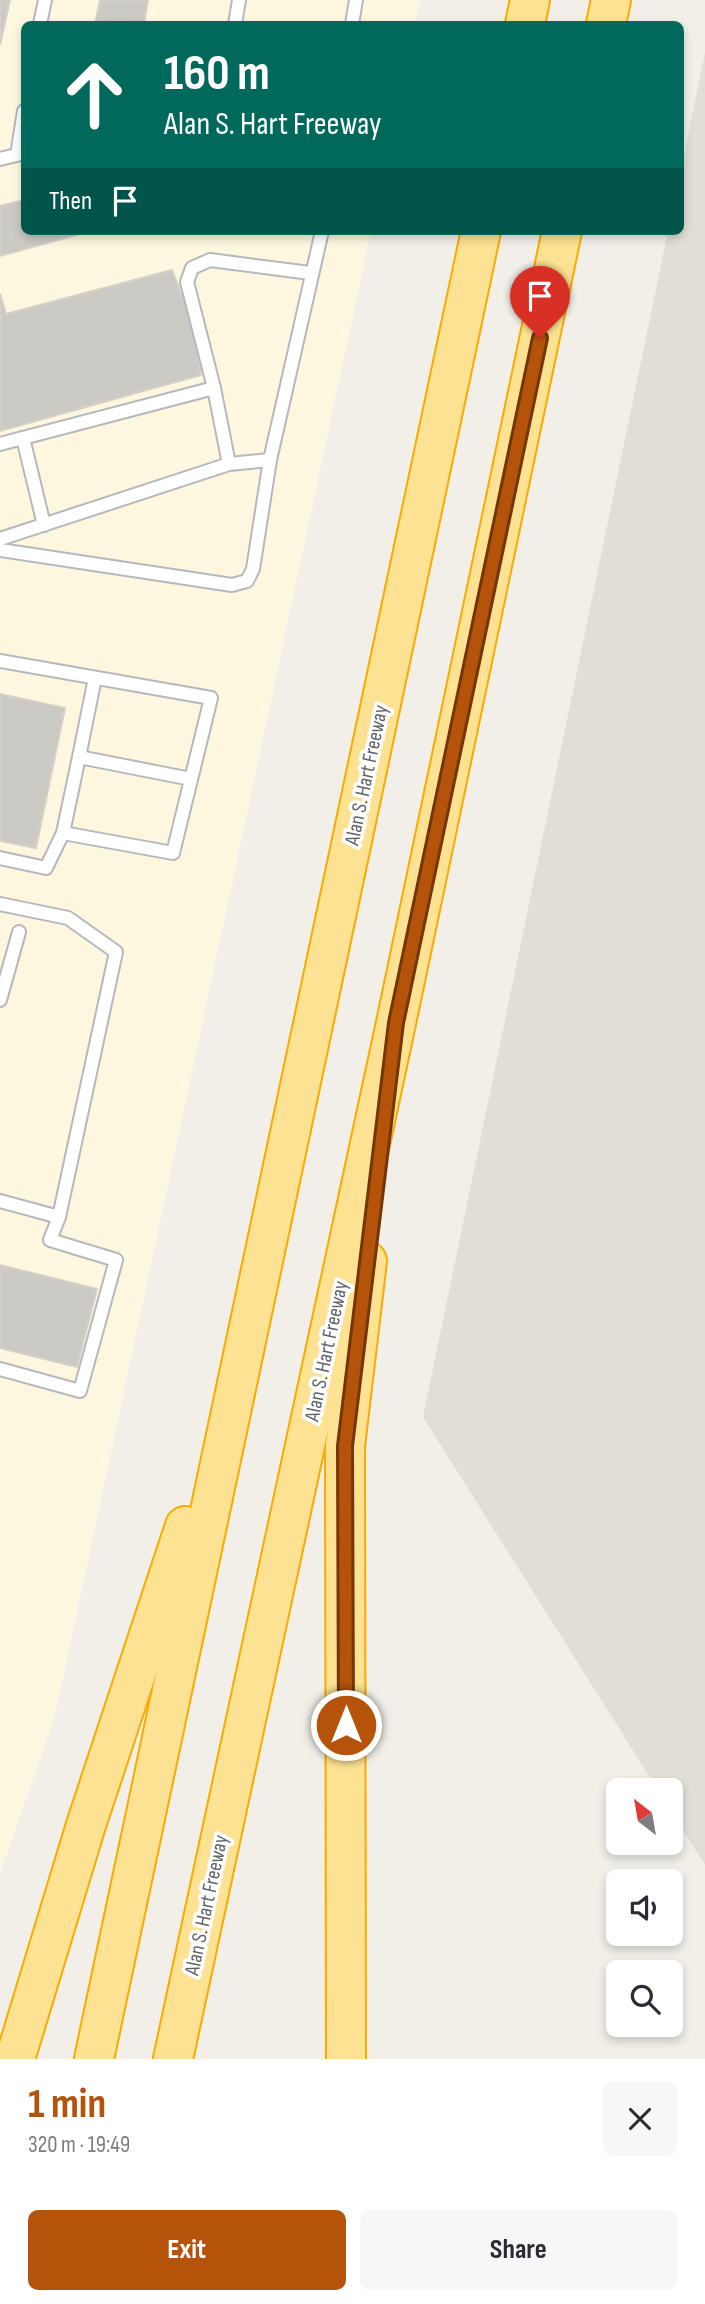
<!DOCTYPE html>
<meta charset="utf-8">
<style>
body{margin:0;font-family:"Sofia Sans Condensed",sans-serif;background:#f7f7f7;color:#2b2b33;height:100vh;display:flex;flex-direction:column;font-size:26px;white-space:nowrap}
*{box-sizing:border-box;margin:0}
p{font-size:23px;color:#7c7c81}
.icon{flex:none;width:38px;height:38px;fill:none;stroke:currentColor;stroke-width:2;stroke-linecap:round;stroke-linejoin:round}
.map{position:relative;height:2059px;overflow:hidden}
.panel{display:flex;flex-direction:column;background:#fff;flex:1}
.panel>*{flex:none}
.banner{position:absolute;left:21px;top:21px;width:663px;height:214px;border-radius:10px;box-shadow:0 4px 10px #0003;background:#00695c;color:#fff;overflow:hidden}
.needle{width:46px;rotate:329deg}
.controls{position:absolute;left:606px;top:1778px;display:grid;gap:14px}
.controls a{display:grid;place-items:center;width:77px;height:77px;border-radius:10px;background:#fff;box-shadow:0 4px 10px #0003;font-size:35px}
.pin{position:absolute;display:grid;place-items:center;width:60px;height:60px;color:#fff;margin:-72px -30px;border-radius:50% 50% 50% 0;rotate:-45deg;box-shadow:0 0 7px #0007}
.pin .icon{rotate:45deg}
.me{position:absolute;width:77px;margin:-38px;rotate:0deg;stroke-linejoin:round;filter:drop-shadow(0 0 5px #0008)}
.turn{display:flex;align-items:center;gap:24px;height:147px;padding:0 28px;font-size:32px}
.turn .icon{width:91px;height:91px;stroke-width:2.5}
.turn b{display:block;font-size:49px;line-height:60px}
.then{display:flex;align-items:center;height:66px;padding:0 28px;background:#0003;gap:14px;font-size:26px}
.round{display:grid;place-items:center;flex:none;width:74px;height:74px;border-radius:10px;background:#f7f7f7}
.head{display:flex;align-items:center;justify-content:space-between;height:119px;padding:0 28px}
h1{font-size:42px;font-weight:700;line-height:52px;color:#b45309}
.action{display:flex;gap:14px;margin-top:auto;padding:14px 28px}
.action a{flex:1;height:80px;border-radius:10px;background:#b45309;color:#fff;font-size:28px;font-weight:700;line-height:80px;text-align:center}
.action a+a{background:#f7f7f7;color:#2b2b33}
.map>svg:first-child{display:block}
.commercial{fill:#fef7e0}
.education{fill:#e1ded6}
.building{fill:#cccac5;stroke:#d6d1c6;stroke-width:2}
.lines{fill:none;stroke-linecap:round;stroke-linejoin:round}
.lane-casing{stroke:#b5b8bc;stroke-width:16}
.highway-casing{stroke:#f9ab00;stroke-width:42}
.lane{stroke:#fff;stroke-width:12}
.highway{stroke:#fde293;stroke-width:38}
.route-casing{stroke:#753606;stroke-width:18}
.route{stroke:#b45309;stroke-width:12}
.labels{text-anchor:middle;stroke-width:7;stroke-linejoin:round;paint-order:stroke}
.street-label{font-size:21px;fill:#5f6368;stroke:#fff}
</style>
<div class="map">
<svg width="705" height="2059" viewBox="0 0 705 2059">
<rect width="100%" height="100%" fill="#f1efe8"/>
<!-- commercial -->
<path class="commercial" d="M 0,0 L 420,0 L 415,24 L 24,24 L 24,231 L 371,231 L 55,1716 L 0,1874 Z"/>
<!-- education -->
<path class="education" d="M 705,52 L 705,1865 L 670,1810 L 670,1790 L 658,1790 L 423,1417 L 668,231 L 681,231 L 681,170 Z"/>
<!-- building -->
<g class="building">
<path d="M 0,0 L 10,0 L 0,45 Z"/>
<path d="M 100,0 L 148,0 L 144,24 L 95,24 Z"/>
<path d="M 24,200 L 24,231 L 90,231 L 0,256 L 0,206 Z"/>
<path d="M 172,270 L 192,322 L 201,375 L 0,431 L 0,294 L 6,314 Z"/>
<path d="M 0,694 L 65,708 L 36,848 L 0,841 Z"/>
<path d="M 0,1265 L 97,1289 L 77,1367 L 0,1348 Z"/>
</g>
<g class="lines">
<defs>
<g id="lane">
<path d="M 40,24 L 45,0"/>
<path d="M 235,24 L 239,0"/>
<path d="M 352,24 L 356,0"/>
<path d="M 0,159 L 17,155 L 24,111"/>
<path d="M 214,388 L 187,282 L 192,268 L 210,260 L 310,273"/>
<path d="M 23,438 L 44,525"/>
<path d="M 0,444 L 214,388 L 229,464"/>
<path d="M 0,539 L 229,464 L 270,460"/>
<path d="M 0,550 L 232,585 L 247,581 L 253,569 L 270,460 L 322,231"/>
<path d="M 0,661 L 211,698 L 173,853 L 63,833 L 79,757 L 191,779"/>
<path d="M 79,757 L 95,678"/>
<path d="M 0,858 L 46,868 L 63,833"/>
<path d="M 0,904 L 68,918 L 116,952 L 59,1217 L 0,1201"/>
<path d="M 0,1000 L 19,932"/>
<path d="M 0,1369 L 80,1391 L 116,1260 L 50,1240 L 59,1217"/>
</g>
<g id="highway">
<path d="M 525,24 L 530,0"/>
<path d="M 606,24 L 611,0"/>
<path d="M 15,2059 L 86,1825 L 185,1526"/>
<path d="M 94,2059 L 481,231"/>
<path d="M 173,2059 L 396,1023 L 562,231"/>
<path d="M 346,2059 L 345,1446 L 367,1261"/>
</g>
</defs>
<!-- lane casing -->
<use href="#lane" class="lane-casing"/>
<!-- highway casing -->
<use href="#highway" class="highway-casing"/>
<!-- lane -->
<use href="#lane" class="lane"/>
<!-- highway -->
<use href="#highway" class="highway"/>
</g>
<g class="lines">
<defs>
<path id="route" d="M 346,1725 L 345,1446 L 396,1023 L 540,338"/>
</defs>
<!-- route casing -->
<use href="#route" class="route-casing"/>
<!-- route -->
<use href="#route" class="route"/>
</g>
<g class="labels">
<!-- street labels -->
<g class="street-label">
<text transform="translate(366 775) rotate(-78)" y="7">Alan S. Hart Freeway</text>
<text transform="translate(326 1351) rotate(-78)" y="7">Alan S. Hart Freeway</text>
<text transform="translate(206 1905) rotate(-78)" y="7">Alan S. Hart Freeway</text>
</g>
</g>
</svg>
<div class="controls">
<a><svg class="needle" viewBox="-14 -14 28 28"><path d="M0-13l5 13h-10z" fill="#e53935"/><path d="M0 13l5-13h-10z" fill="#7c7c81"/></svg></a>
<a><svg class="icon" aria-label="sound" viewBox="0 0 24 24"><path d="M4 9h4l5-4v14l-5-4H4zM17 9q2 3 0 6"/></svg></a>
<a><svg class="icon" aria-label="search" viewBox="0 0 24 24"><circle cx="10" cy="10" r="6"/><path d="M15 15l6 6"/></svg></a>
</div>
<div class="pin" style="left:540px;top:338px;background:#d93025"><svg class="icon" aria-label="arrive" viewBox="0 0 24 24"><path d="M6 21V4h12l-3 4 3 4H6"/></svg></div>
<svg class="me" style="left:346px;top:1725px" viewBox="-20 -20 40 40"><circle r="17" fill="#b45309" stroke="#fff" stroke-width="3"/><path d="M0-11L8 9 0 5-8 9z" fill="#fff"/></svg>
<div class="banner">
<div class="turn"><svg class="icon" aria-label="ahead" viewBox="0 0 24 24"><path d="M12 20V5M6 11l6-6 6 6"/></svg><div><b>160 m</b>Alan S. Hart Freeway</div></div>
<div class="then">Then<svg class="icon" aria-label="arrive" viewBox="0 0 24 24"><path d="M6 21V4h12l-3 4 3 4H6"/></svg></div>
</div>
</div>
<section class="panel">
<div class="head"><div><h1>1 min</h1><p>320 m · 19:49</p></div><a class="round"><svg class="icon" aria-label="close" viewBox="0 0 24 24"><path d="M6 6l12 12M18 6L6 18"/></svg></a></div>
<div class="action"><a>Exit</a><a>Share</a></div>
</section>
